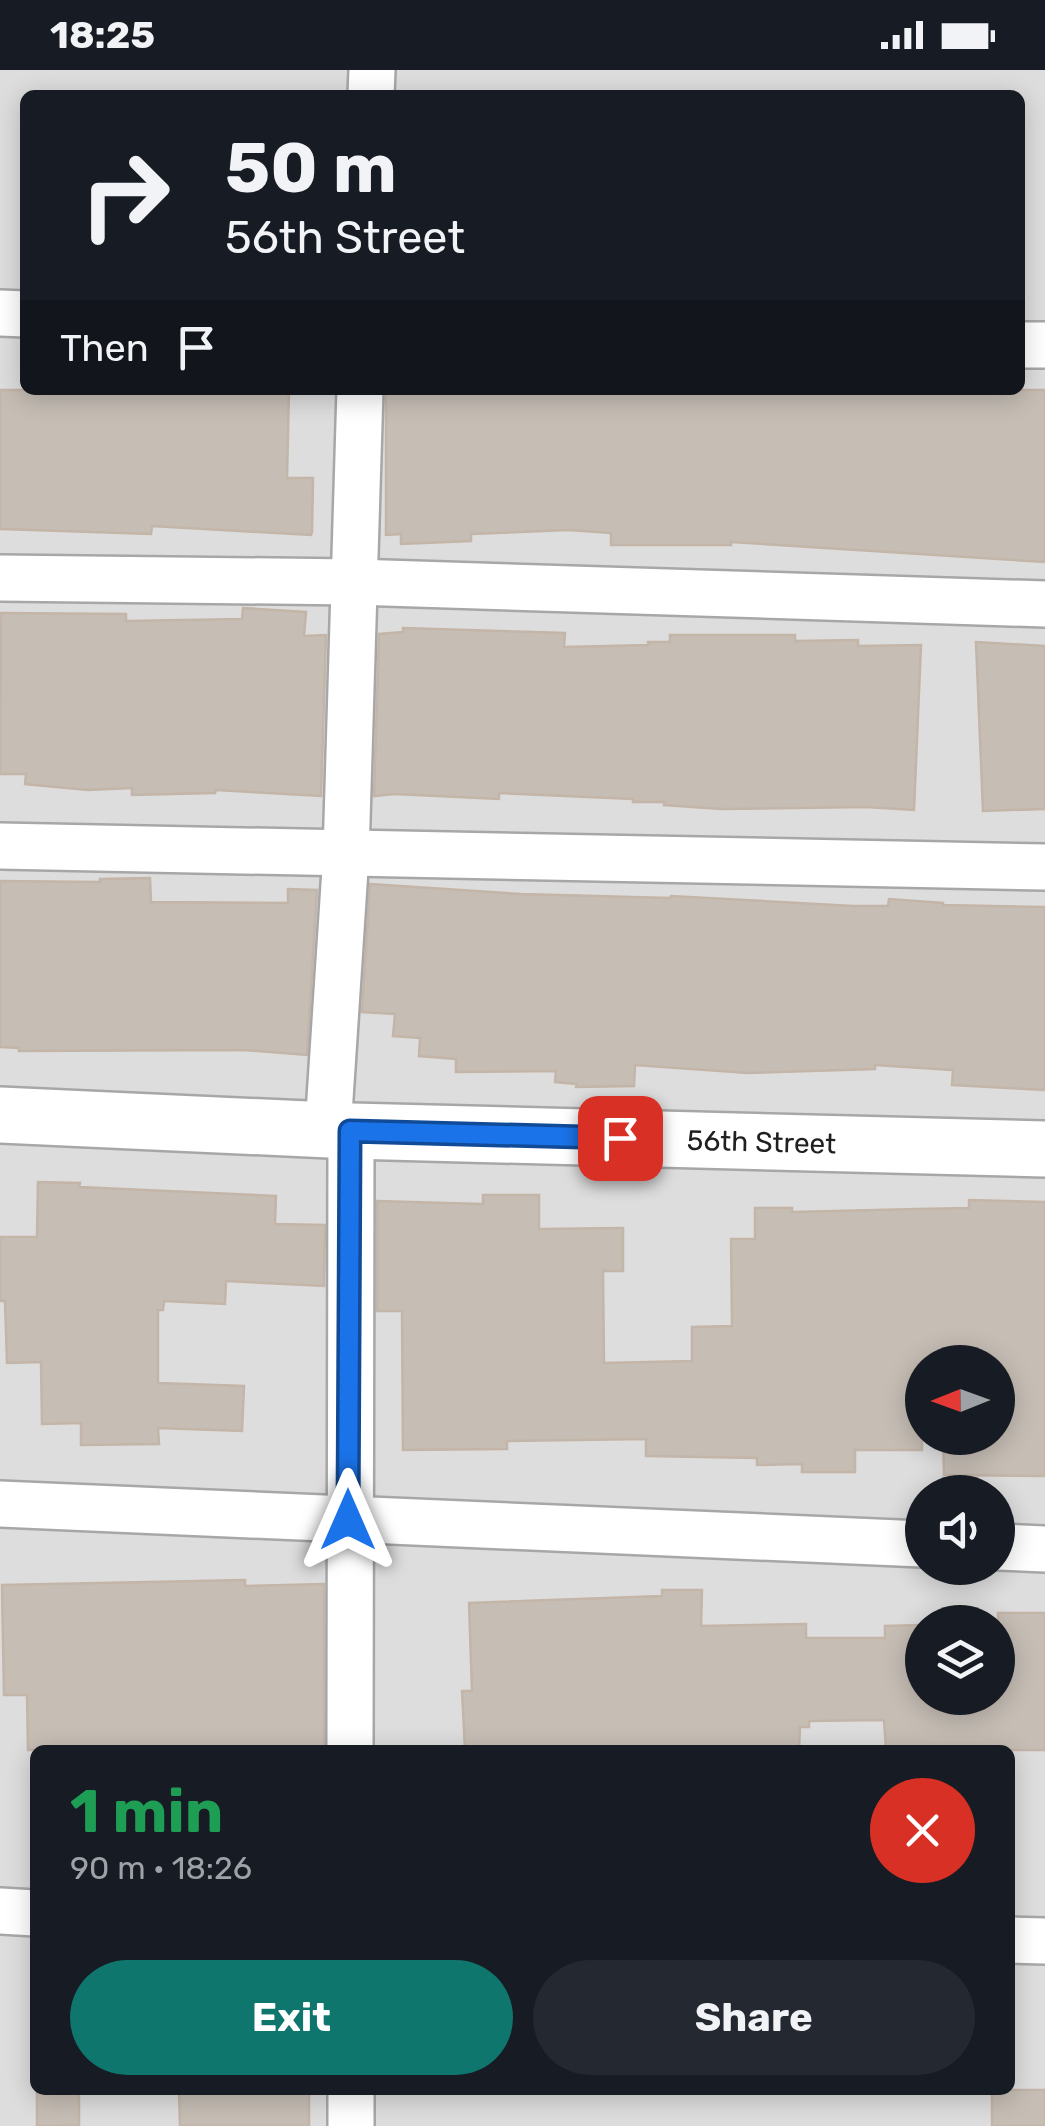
<!DOCTYPE html>
<meta charset="utf-8">
<style>
body{margin:0;font-family:Rubik,sans-serif;background:#242831;color:#f1f3f6;height:100vh;display:flex;flex-direction:column;font-size:38px;white-space:nowrap}
*{box-sizing:border-box;margin:0}
p{font-size:32px;color:#9ea1a6}
.icon{flex:none;width:55px;height:55px;fill:none;stroke:currentColor;stroke-width:2;stroke-linecap:round;stroke-linejoin:round}
.map{position:relative;flex:1;overflow:hidden}
.panel{position:absolute;left:30px;top:1675px;width:985px;height:350px;display:flex;flex-direction:column;background:#171b24;border-radius:15px;box-shadow:0 5px 25px #0003}
.panel>*{flex:none}
.guide{position:absolute;left:20px;top:20px;width:1005px;height:305px;border-radius:15px;box-shadow:0 5px 25px #0003;background:#171b24;color:#f1f3f6;overflow:hidden}
.needle{width:65px;rotate:269deg}
.fabs{position:absolute;left:905px;top:1275px;display:grid;gap:20px}
.fabs a{display:grid;place-items:center;width:110px;height:110px;border-radius:50%;background:#171b24;box-shadow:0 5px 25px #0003;font-size:50px}
.pin{position:absolute;display:grid;place-items:center;width:85px;height:85px;color:#fff;margin:-42px;border-radius:20px;box-shadow:0 5px 15px #0006}
.me{position:absolute;width:110px;margin:-55px;rotate:0deg;stroke-linejoin:round;filter:drop-shadow(0 0 8px #0008)}
.turn{display:flex;align-items:center;gap:35px;height:210px;padding:0 40px;font-size:45px}
.turn .icon{width:130px;height:130px;stroke-width:2.5}
.turn b{display:block;font-size:70px;line-height:85px}
.then{display:flex;align-items:center;height:95px;padding:0 40px;background:#0003;gap:20px;font-size:38px}
.round{display:grid;place-items:center;flex:none;width:105px;height:105px;border-radius:52px;background:#242831}
.headline{display:flex;align-items:center;justify-content:space-between;height:170px;padding:0 40px}
h1{font-size:60px;font-weight:700;line-height:75px;color:#1e9e55}
.action{display:flex;gap:20px;margin-top:auto;padding:20px 40px}
.action a{flex:1;height:115px;border-radius:60px;background:#0f766e;color:#fff;font-size:40px;font-weight:700;line-height:115px;text-align:center}
.action a+a{background:#242831;color:#f1f3f6}
.status{display:flex;justify-content:space-between;align-items:center;height:70px;padding:0 50px;background:#171b24;direction:ltr}
.status svg{height:28px;fill:currentColor}
.map>svg:first-child{display:block}
.residential{fill:#dedddd;fill-rule:evenodd}
.building{fill:#c6beb5;stroke:#c3b5a7;stroke-width:2.5}
.lines{fill:none;stroke-linecap:round;stroke-linejoin:round}
.minor-casing{stroke:#a7a7a7;stroke-width:50}
.tertiary-casing{stroke:#a7a7a7;stroke-width:60}
.minor{stroke:#fff;stroke-width:45}
.tertiary{stroke:#fff;stroke-width:55}
.route-casing{stroke:#114b97;stroke-width:25}
.route{stroke:#1a73e8;stroke-width:18}
.labels{text-anchor:middle;stroke-width:8;stroke-linejoin:round;paint-order:stroke}
.street-label{font-size:28px;fill:#202020;stroke:#fff}
</style>
<div class="status"><b>18:25</b><svg viewBox="0 0 49 12"><path d="M0 12V9h3v3zM5 12V6h3v6zM10 12V3h3v9zM15 12V0h3v12zM26 1h20v11H26zM47 4h2v5h-2z"/></svg></div>
<div class="map">
<svg width="1045" height="2056" viewBox="0 0 1045 2056">
<rect width="100%" height="100%" fill="#f1eee6"/>
<!-- residential -->
<path class="residential" d="M 0,0 L 1045,0 L 1045,2056 L 0,2056 ZM 25,25 L 1020,25 L 1020,320 L 25,320 ZM 922,1292 L 998,1292 L 998,1368 L 922,1368 ZM 922,1422 L 998,1422 L 998,1498 L 922,1498 ZM 922,1552 L 998,1552 L 998,1628 L 922,1628 ZM 35,1680 L 1010,1680 L 1010,2020 L 35,2020 Z"/>
<!-- building -->
<g class="building">
<path d="M 0,320 L 289,320 L 287,408 L 313,408 L 312,462 L 311,465 L 152,456 L 151,464 L 0,459 Z"/>
<path d="M 386,320 L 1045,320 L 1045,492 L 731,472 L 731,475 L 611,475 L 611,463 L 568,460 L 471,464 L 471,471 L 401,474 L 401,464 L 386,465 Z"/>
<path d="M 243,538 L 306,542 L 304,566 L 326,565 L 321,726 L 216,720 L 215,723 L 132,725 L 132,718 L 88,720 L 25,714 L 26,704 L 0,704 L 1,543 L 126,544 L 126,551 L 242,549 Z"/>
<path d="M 403,558 L 565,563 L 564,577 L 648,575 L 648,572 L 670,572 L 670,565 L 795,565 L 795,571 L 858,570 L 858,576 L 921,575 L 914,740 L 865,737 L 721,739 L 664,735 L 664,732 L 633,732 L 633,729 L 499,723 L 499,729 L 394,724 L 374,726 L 379,564 L 403,562 Z"/>
<path d="M 976,572 L 1045,576 L 1045,739 L 983,741 Z"/>
<path d="M 150,808 L 151,832 L 288,833 L 288,819 L 317,820 L 307,985 L 243,980 L 19,981 L 19,978 L 0,977 L 0,811 L 100,812 L 100,809 Z"/>
<path d="M 370,814 L 521,824 L 670,828 L 671,826 L 853,836 L 888,836 L 889,829 L 943,833 L 943,835 L 1045,837 L 1045,1020 L 952,1015 L 953,1000 L 875,995 L 875,999 L 748,1003 L 635,995 L 634,1016 L 576,1017 L 577,1014 L 555,1012 L 556,1001 L 456,1002 L 456,989 L 419,986 L 420,968 L 393,966 L 395,944 L 362,942 Z"/>
<path d="M 38,1112 L 80,1113 L 79,1117 L 276,1126 L 275,1154 L 325,1155 L 324,1216 L 226,1211 L 225,1234 L 164,1231 L 163,1240 L 158,1240 L 158,1313 L 244,1316 L 242,1361 L 158,1358 L 159,1374 L 81,1375 L 81,1353 L 42,1354 L 41,1292 L 7,1293 L 5,1231 L 0,1231 L 0,1167 L 37,1167 Z"/>
<path d="M 483,1125 L 539,1125 L 539,1159 L 623,1158 L 623,1201 L 603,1201 L 604,1293 L 692,1291 L 692,1257 L 732,1256 L 731,1169 L 755,1169 L 755,1138 L 792,1138 L 792,1142 L 917,1139 L 969,1138 L 969,1130 L 1045,1132 L 1045,1406 L 944,1405 L 943,1368 L 998,1368 L 998,1292 L 922,1292 L 922,1380 L 855,1380 L 855,1402 L 802,1402 L 802,1394 L 757,1395 L 757,1388 L 646,1386 L 646,1369 L 507,1371 L 507,1379 L 403,1380 L 402,1241 L 377,1241 L 377,1131 L 483,1134 Z"/>
<path d="M 245,1510 L 245,1516 L 324,1514 L 324,1680 L 28,1680 L 27,1625 L 4,1625 L 2,1515 Z"/>
<path d="M 662,1520 L 702,1520 L 701,1556 L 806,1554 L 806,1568 L 885,1568 L 885,1556 L 922,1555 L 922,1628 L 998,1628 L 998,1543 L 1045,1543 L 1045,1680 L 886,1680 L 884,1650 L 809,1651 L 809,1657 L 800,1657 L 799,1680 L 465,1680 L 462,1621 L 472,1621 L 469,1533 L 662,1526 Z"/>
<rect x="37" y="2020" width="42" height="36"/>
<path d="M 179,2020 L 309,2020 L 309,2056 L 180,2056 Z"/>
<rect x="992" y="2020" width="53" height="36"/>
</g>
<g class="lines">
<defs>
<g id="minor">
<path d="M 371,25 L 372,0"/>
<path d="M 0,243 L 25,244"/>
<path d="M 1020,275 L 1045,275"/>
<path d="M 0,508 L 354,512 L 1045,534"/>
<path d="M 0,776 L 1045,797"/>
<path d="M 328,1059 L 346,784 L 360,320"/>
<path d="M 0,1434 L 922,1474"/>
<path d="M 998,1477 L 1045,1479"/>
<path d="M 350,1680 L 351,1061"/>
<path d="M 0,1841 L 35,1843"/>
<path d="M 1010,1870 L 1045,1871"/>
<path d="M 351,2020 L 351,2056"/>
</g>
<g id="tertiary">
<path id="s1" d="M 0,1045 L 351,1061 L 1045,1079"/>
</g>
</defs>
<!-- minor casing -->
<use href="#minor" class="minor-casing"/>
<!-- tertiary casing -->
<use href="#tertiary" class="tertiary-casing"/>
<!-- minor -->
<use href="#minor" class="minor"/>
<!-- tertiary -->
<use href="#tertiary" class="tertiary"/>
</g>
<g class="lines">
<defs>
<path id="route" d="M 348,1450 L 350,1061 L 620,1068"/>
</defs>
<!-- route casing -->
<use href="#route" class="route-casing"/>
<!-- route -->
<use href="#route" class="route"/>
</g>
<g class="labels">
<!-- street labels -->
<g class="street-label">
<text dy="10" stroke="none"><textPath href="#s1" startOffset="762">56th Street</textPath></text>
</g>
</g>
</svg>
<div class="fabs">
<a><svg class="needle" viewBox="-14 -14 28 28"><path d="M0-13l5 13h-10z" fill="#e53935"/><path d="M0 13l5-13h-10z" fill="#9ea1a6"/></svg></a>
<a><svg class="icon" aria-label="sound" viewBox="0 0 24 24"><path d="M4 9h4l5-4v14l-5-4H4zM17 9q2 3 0 6"/></svg></a>
<a><svg class="icon" aria-label="layers" viewBox="0 0 24 24"><path d="M12 4l9 5-9 5-9-5zM3 14l9 5 9-5"/></svg></a>
</div>
<div class="pin" style="left:620px;top:1068px;background:#d93025"><svg class="icon" aria-label="arrive" viewBox="0 0 24 24"><path d="M6 21V4h12l-3 4 3 4H6"/></svg></div>
<svg class="me" style="left:348px;top:1450px" viewBox="-20 -20 40 40"><path d="M0-17L14 15 0 8-14 15z" fill="#1a73e8" stroke="#fff" stroke-width="4"/></svg>
<div class="guide">
<div class="turn"><svg class="icon" aria-label="right" viewBox="0 0 24 24"><path d="M7 20v-9h11M14 6l5 5-5 5"/></svg><div><b>50 m</b>56th Street</div></div>
<div class="then">Then<svg class="icon" aria-label="arrive" viewBox="0 0 24 24"><path d="M6 21V4h12l-3 4 3 4H6"/></svg></div>
</div>
<section class="panel">
<div class="headline"><div><h1>1 min</h1><p>90 m · 18:26</p></div><a class="round" style="background:#d93025;color:#fff"><svg class="icon" aria-label="close" viewBox="0 0 24 24"><path d="M6 6l12 12M18 6L6 18"/></svg></a></div>
<div class="action"><a>Exit</a><a>Share</a></div>
</section>
</div>
